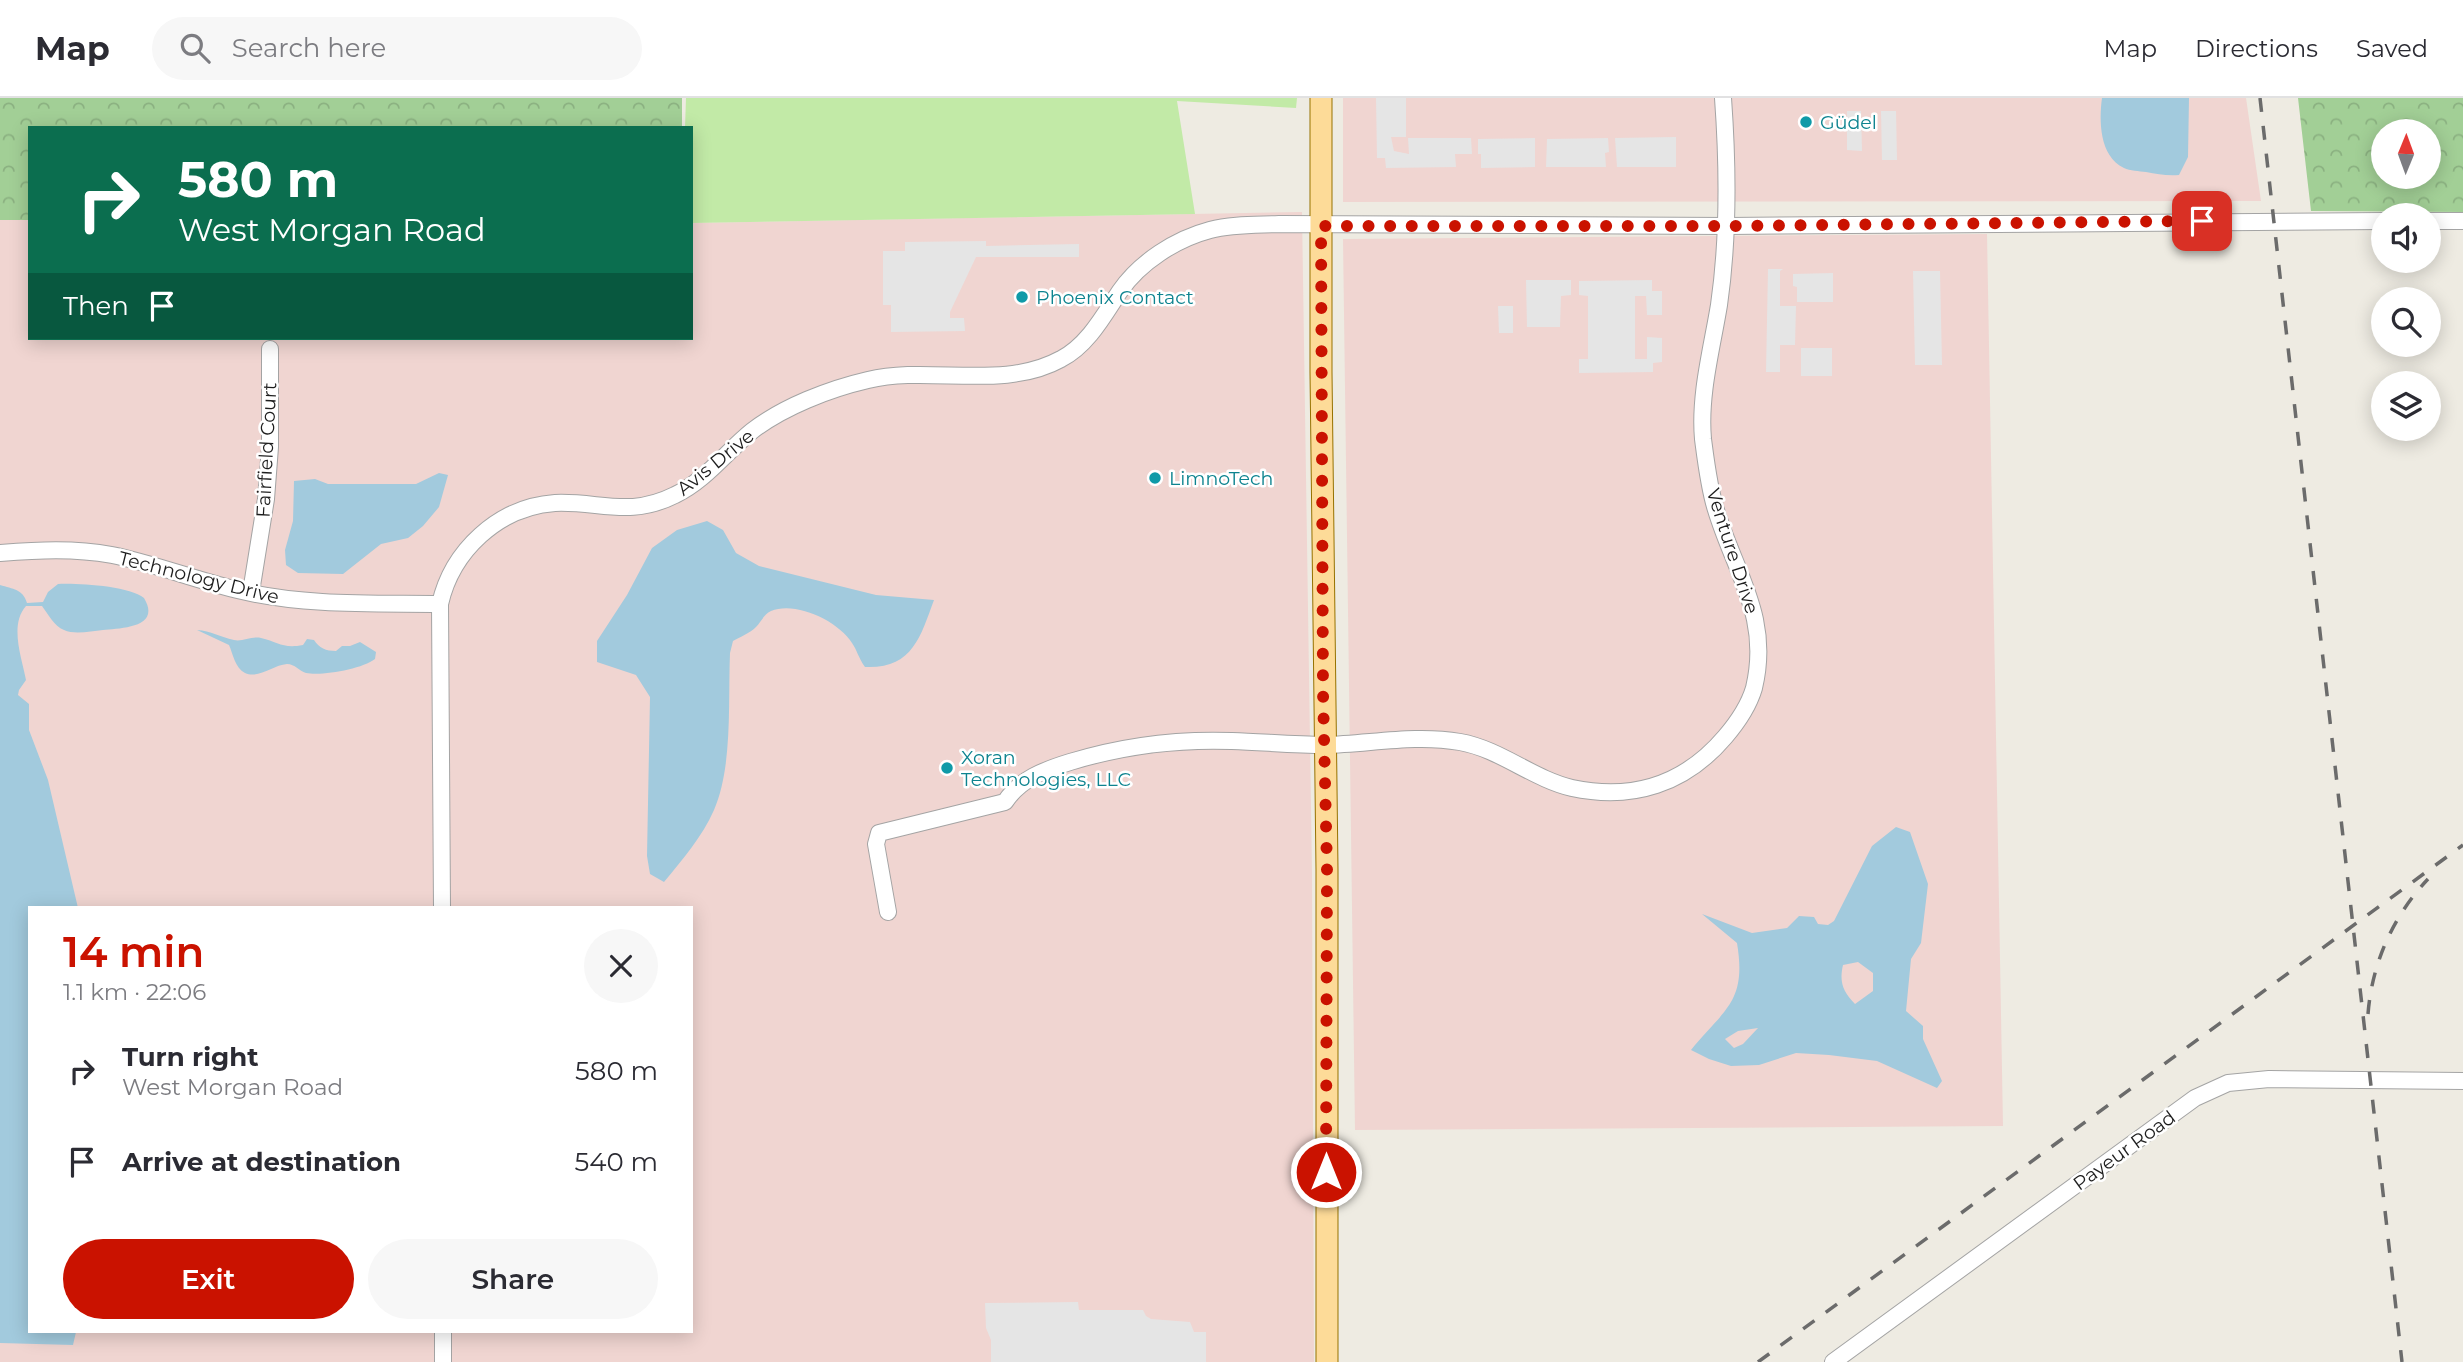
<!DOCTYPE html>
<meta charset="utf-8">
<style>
body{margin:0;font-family:Montserrat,sans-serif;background:#f7f7f7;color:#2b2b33;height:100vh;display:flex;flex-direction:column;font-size:26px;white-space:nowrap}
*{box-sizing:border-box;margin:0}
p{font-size:23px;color:#7c7c81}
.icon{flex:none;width:38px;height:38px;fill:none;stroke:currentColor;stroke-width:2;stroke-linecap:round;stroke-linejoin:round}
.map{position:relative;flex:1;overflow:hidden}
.details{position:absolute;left:28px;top:808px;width:665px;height:427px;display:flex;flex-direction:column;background:#fff;border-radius:0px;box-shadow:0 4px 18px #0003}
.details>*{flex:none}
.hud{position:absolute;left:28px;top:28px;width:665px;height:214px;border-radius:0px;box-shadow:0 4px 18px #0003;background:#0b6e4f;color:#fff;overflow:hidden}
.needle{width:46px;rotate:1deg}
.buttons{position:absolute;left:2371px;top:21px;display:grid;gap:14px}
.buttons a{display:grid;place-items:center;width:70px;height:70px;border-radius:50%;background:#fff;box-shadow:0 4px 18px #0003;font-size:35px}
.pin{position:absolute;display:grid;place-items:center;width:60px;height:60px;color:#fff;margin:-30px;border-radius:14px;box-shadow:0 4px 10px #0006}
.me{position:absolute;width:77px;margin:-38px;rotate:0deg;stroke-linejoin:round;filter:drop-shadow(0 0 5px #0008)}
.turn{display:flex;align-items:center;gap:24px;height:147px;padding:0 35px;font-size:32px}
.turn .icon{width:91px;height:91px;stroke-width:2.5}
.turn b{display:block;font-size:49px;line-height:60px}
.then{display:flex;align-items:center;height:66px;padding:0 35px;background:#0003;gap:14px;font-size:26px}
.round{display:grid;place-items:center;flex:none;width:74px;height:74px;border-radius:37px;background:#f7f7f7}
.headline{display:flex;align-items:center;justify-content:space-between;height:119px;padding:0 35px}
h1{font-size:42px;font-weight:600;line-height:52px;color:#ca1200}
.button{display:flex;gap:14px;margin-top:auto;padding:14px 35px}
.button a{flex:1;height:80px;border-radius:42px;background:#ca1200;color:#fff;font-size:28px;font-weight:600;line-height:80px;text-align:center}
.button a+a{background:#f7f7f7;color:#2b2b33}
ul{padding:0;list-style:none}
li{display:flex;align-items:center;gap:21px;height:91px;padding:0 35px}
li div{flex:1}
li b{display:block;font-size:26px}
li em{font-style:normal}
header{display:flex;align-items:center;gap:42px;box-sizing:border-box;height:98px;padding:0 35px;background:#fff;border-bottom:2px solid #e1e1e2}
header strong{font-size:33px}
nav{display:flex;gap:38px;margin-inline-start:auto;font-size:24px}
.search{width:490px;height:63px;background:#f7f7f7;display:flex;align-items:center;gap:18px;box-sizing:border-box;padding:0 24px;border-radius:38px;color:#7c7c81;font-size:26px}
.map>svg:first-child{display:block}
.commercial{fill:#f0d5d1;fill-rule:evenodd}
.grass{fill:#c2eaa7}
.forest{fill:url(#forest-crowns);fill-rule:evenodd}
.parking{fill:#e5e5e5}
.water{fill:#a2cadd;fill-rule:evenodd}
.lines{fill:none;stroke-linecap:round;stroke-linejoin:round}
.minor-casing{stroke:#a4a4a4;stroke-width:18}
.major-casing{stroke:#967200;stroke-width:23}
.minor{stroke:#fff;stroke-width:16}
.major{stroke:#fddb98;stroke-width:21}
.rail{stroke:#6b6b6b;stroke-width:3.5;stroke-dasharray:14 14;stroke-linecap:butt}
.route{stroke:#ca1200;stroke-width:12;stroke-dasharray:0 21.6}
.culture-dot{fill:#0f9aa8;stroke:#fff;stroke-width:2.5}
.labels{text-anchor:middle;stroke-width:5;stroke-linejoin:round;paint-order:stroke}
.culture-label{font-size:19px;fill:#0d838f;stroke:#fff;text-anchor:start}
.street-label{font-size:19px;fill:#1d1d1d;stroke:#fff}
</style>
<header>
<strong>Map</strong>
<div class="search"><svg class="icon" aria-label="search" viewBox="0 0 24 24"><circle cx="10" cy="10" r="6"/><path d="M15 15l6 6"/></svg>Search here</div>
<nav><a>Map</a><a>Directions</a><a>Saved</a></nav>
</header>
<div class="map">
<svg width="2463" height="1264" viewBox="0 0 2463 1264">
<defs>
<pattern id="forest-crowns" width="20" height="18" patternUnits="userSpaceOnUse" patternTransform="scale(1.75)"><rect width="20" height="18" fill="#a2cf96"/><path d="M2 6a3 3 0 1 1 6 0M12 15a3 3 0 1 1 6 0" fill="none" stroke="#8bb181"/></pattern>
</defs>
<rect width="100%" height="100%" fill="#eeebe2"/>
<!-- commercial -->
<g class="commercial">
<path d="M 1343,0 L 2246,0 L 2261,103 L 1343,104 Z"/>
<path d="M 1302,114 L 1312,775 L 1314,1264 L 0,1264 L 0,122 L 30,122 L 30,240 L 691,240 L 691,125 ZM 30,810 L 691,810 L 691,1234 L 30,1234 Z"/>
<path d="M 1987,136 L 2003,1028 L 1355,1032 L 1343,141 Z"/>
</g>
<!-- grass -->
<path class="grass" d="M 686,0 L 1297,0 L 1296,10 L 1177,3 L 1195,116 L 691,125 L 691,30 L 685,30 Z"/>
<!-- forest -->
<g class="forest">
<path d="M 0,0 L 682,0 L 682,30 L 30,30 L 30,122 L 0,122 Z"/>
<path d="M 2298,0 L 2463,0 L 2463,114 L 2311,113 ZM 2384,33 L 2429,33 L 2429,79 L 2384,79 Z"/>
</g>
<!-- parking -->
<g class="parking">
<path d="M 1376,0 L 1406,0 L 1406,39 L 1391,39 L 1394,53 L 1409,56 L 1408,40 L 1471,40 L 1472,56 L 1455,56 L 1456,69 L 1386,70 L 1385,60 L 1377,60 Z"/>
<path d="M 1847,13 L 1861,13 L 1862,53 L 1847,52 Z"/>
<path d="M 1881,13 L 1896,13 L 1897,62 L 1882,62 Z"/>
<path d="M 1676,39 L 1676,69 L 1617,69 L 1615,40 Z"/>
<path d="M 1535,40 L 1535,69 L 1481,70 L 1481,56 L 1478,56 L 1478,41 Z"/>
<path d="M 1608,40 L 1609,54 L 1605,55 L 1606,69 L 1546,69 L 1547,41 Z"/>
<path d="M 986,143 L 986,148 L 1079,146 L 1079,159 L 976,159 L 950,214 L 950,220 L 964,220 L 965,233 L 891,234 L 891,207 L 883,207 L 883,153 L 905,153 L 905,144 Z"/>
<path d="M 1768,171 L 1783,171 L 1780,173 L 1780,208 L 1796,208 L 1795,247 L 1780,247 L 1780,274 L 1766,274 Z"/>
<path d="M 1913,173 L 1940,173 L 1942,267 L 1915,267 Z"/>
<path d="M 1833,175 L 1833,204 L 1797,204 L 1797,189 L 1793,188 L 1793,176 Z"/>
<path d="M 1571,182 L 1571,197 L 1561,198 L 1560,229 L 1527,229 L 1526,182 Z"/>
<path d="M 1652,182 L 1652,193 L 1662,193 L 1662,217 L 1647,217 L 1646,198 L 1635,198 L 1635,261 L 1647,261 L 1647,239 L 1662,240 L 1662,264 L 1653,265 L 1653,274 L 1579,275 L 1579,261 L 1588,261 L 1588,198 L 1579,197 L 1579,183 Z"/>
<path d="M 1498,208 L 1513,208 L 1513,235 L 1499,235 Z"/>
<rect x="1801" y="250" width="31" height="28"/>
<path d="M 1078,1204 L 1079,1212 L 1143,1212 L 1146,1218 L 1151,1221 L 1190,1224 L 1194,1234 L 1206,1234 L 1206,1264 L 991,1264 L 991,1242 L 986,1230 L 985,1205 Z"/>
</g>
<!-- water -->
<g class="water">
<path d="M 2102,0 L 2189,0 L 2188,59 L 2179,77 C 2167,78 2157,76 2146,74 C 2139,73 2130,73 2124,70 C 2099,58 2099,22 2102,0 Z"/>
<path d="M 439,375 L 448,377 L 439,409 L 423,428 L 408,440 L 381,446 L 343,476 L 298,475 L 286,467 L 285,452 L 293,423 L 294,383 L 315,381 L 328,386 L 416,386 Z"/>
<path d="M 707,423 L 723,432 L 736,455 L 759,468 L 876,497 L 934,502 C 920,540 912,571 865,569 C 858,559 857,552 852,545 C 838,523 796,503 771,513 C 764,516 761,524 756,529 C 750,535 740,539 733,543 L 730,555 C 728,603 733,668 714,712 C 702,739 683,761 664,784 L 650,776 L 647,758 L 650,599 L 636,577 L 597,564 L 597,543 L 627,497 L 652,450 L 677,432 Z"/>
<path d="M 58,486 C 78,485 129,488 144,500 C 162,530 120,530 103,532 C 91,533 75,537 64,532 C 54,528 48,516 42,508 L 26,508 C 9,527 22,560 26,582 L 19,592 L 18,597 L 29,606 L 29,632 L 48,682 L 78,810 L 30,810 L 30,1234 L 76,1234 L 73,1247 L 0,1245 L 0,487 C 13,491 23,491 27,505 L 43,504 L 48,494 Z"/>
<path d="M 197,532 C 211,533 220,539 234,542 C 242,544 252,538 261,540 C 278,544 283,551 303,547 L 307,541 L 314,542 C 319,550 326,553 336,553 L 342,548 L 350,548 L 360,544 L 376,554 L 375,561 C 362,571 323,578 306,575 C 299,573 295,566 287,566 C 273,567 259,581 245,575 C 235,570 233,556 229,547 Z"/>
<path d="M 1896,729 L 1910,734 L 1928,786 L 1921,845 L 1911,861 L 1906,913 L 1923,928 L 1923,941 L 1942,983 L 1937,990 L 1877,963 L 1829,957 L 1796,955 L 1759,967 L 1731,968 L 1709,961 L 1691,952 C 1724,911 1747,905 1737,845 L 1702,816 L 1752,835 L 1787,830 L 1799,818 L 1814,819 L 1818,826 L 1828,827 L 1834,823 L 1872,748 ZM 1858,864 L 1873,875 L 1873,893 L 1855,906 C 1843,894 1839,884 1843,867 ZM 1758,930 L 1743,946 L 1734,950 L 1725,941 L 1738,933 Z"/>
</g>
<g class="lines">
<defs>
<g id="minor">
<path d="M 2429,123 L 2463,123"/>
<path d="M 0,455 C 38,452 74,450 112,457 C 156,466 198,483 242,493 C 306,508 374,505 440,506"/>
<path d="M 251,494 L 266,401 L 270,349 L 270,251"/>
<path d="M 442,810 L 440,506 C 452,453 498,409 555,405 C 600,403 629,420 675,397 C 705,383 726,354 752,333 C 783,309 829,291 868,282 C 930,267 1003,293 1061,261 C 1088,247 1104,217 1120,193 C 1140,164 1176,141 1210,132 C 1232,126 1257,127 1279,126 L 1728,128 L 2384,123"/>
<path d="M 888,814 L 876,746 L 879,735 L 1005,704 C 1020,681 1044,672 1070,664 C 1122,648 1177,641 1232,643 C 1263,644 1294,647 1325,647 C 1370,646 1415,636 1460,644 C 1500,651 1533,681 1572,690 C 1633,703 1685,686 1725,639 C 1737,625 1749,607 1754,590 C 1771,519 1735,475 1716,412 C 1709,390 1706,364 1703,341 C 1699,297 1712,250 1719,207 C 1729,138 1728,69 1723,0"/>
<path d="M 443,1264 L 443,1234"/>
<path d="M 1833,1264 L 2195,1000 L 2228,985 L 2269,981 L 2463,983"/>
</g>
<path id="major" d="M 1321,0 L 1321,274 L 1327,771 L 1327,1264"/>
</defs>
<!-- minor casing -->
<use href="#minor" class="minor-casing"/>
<!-- major casing -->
<use href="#major" class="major-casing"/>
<!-- minor -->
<use href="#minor" class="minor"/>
<!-- major -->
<use href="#major" class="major"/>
<!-- rail -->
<g class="rail">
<path d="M 2260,0 L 2402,1264"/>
<path d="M 2368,916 C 2372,865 2393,818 2428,781"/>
<path d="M 1758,1264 L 2463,747"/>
</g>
</g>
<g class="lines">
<!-- route -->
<path class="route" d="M 1326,1074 L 1327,771 L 1323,594 L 1321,128 L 1728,128 L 2202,123"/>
</g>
<!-- markers -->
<g class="culture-dot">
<circle cx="1806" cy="24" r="7"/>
<circle cx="1022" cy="199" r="7"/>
<circle cx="1155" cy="380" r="7"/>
<circle cx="947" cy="670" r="7"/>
</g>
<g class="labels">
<!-- culture labels -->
<g class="culture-label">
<text x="1820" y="31">Güdel</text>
<text x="1036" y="206">Phoenix Contact</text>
<text x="1169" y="387">LimnoTech</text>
<text x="961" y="666">Xoran<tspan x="961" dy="22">Technologies, LLC</tspan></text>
</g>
<!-- street labels -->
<g class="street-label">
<text transform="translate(266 352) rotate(-87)" y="7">Fairfield Court</text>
<text transform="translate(715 364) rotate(-39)" y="7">Avis Drive</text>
<text transform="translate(1733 453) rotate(72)" y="7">Venture Drive</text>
<text transform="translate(199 479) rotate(14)" y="7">Technology Drive</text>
<text transform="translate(2124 1052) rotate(-36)" y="7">Payeur Road</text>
</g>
</g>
</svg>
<div class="buttons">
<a><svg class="needle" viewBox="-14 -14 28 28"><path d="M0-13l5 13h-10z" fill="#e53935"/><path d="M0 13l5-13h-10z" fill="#7c7c81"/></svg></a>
<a><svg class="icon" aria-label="sound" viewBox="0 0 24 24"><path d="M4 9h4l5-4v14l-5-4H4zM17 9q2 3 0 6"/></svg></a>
<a><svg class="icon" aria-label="search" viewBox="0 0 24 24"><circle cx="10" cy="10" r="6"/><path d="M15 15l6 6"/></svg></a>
<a><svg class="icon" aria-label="layers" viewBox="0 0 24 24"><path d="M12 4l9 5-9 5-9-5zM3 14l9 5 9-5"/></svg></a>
</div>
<div class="pin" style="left:2202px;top:123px;background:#d93025"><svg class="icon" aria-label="arrive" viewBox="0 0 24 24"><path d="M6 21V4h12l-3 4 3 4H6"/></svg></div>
<svg class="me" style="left:1326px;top:1074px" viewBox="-20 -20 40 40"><circle r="17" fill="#ca1200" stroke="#fff" stroke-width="3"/><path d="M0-11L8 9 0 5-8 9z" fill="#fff"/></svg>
<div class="hud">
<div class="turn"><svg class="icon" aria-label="right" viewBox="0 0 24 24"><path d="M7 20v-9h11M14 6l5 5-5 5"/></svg><div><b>580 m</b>West Morgan Road</div></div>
<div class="then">Then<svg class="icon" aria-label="arrive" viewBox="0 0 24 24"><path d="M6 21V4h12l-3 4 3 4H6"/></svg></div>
</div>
<section class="details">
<div class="headline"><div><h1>14 min</h1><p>1.1 km · 22:06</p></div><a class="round"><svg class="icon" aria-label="close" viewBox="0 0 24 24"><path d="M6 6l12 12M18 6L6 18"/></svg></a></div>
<ul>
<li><svg class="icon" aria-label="right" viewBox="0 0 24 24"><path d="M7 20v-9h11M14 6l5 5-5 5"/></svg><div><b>Turn right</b><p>West Morgan Road</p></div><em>580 m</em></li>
<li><svg class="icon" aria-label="arrive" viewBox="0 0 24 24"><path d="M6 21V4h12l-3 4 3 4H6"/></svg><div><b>Arrive at destination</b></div><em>540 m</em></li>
</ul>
<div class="button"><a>Exit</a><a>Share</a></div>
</section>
</div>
